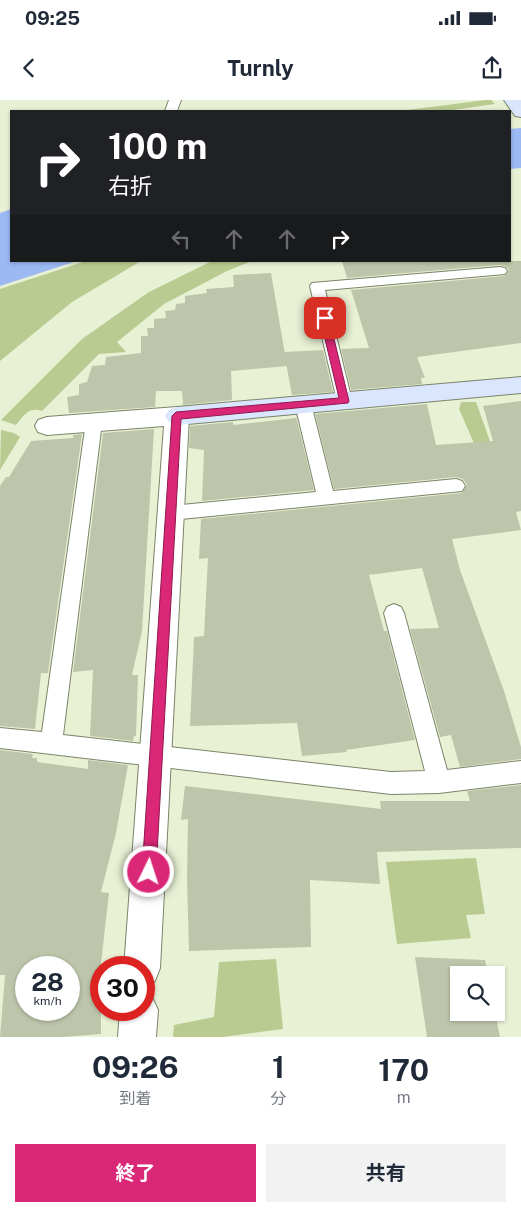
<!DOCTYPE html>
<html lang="ja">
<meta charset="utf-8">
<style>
body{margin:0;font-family:"Public Sans","Noto Sans JP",sans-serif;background:#f2f2f3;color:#1f2937;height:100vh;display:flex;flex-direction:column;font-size:19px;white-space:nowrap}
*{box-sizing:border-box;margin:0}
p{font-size:16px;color:#747a83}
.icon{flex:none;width:28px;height:28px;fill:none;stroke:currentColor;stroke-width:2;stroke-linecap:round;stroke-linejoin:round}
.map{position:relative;height:937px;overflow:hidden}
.details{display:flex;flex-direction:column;background:#fff;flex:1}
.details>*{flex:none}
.banner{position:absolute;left:10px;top:10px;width:501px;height:152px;border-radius:0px;box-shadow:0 1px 4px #0004;background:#202124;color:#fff;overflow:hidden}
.controls{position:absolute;left:450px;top:866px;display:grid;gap:10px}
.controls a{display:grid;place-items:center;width:55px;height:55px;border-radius:0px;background:#fff;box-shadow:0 1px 4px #0004;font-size:25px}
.speed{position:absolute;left:15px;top:856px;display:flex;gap:10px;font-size:25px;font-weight:700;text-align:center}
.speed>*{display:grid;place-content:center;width:65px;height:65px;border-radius:50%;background:#fff;box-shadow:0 1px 4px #0004;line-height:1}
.speed small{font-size:12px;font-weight:400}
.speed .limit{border:8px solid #d22;background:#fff;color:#111}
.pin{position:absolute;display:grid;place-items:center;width:42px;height:42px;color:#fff;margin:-21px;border-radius:10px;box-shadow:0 2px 8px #0006}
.me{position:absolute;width:55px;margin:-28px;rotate:4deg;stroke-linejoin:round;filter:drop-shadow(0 0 4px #0008)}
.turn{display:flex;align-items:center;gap:18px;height:105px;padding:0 15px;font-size:22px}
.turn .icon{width:65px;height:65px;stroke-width:2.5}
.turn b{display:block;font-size:35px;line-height:42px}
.lanes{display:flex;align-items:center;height:48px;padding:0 15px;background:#0003;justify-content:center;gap:25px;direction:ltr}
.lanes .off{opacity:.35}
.eta{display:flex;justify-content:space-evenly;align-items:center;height:85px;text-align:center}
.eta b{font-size:30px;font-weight:700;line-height:35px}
.cta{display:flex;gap:10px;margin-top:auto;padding:10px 15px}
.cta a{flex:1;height:58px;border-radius:0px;background:#db2777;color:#fff;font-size:20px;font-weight:700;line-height:58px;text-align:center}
.cta a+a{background:#f2f2f3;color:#1f2937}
.status{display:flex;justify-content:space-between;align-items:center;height:35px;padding:0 25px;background:#fff;direction:ltr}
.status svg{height:14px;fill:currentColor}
header{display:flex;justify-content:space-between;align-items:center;height:65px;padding:0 15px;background:#fff;font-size:22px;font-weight:700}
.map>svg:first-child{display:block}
.green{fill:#b9cb90}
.water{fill:#9cb9f3}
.building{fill:#bdc6aa;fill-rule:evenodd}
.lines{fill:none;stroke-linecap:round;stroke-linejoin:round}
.lane-casing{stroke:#7b8469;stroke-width:2}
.street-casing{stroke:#7b8469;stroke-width:2}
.secondary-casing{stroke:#7b8469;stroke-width:2}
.lane{fill:#fff;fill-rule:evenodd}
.street{fill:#fff;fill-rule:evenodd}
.secondary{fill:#dae6fe;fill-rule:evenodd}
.route{fill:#db2777;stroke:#8e194d}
</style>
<div class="status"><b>09:25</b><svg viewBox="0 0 49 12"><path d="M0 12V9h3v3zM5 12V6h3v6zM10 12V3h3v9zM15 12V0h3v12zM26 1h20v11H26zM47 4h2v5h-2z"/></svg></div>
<header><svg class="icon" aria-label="back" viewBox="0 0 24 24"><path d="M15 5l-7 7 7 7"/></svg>Turnly<svg class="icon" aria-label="share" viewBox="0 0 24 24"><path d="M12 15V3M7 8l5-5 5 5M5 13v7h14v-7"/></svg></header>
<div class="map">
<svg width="521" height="937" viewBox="0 0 521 937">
<rect width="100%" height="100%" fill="#e8f1d4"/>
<!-- green -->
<g class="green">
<path d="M 486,0 L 491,0 L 495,4 L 446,11 L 399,11 Z"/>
<path d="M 86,161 L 141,161 L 72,202 L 0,261 L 0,189 Z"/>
<path d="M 212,161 L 252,161 L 227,171 L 164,204 L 117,242 L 126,252 L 99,254 L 42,311 C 29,306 23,316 16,325 L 1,320 L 82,239 L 149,192 Z"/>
<path d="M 461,302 L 476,302 L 505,383 L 480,357 L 459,309 Z"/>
<path d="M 1,330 L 14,333 L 20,337 L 0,370 Z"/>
<path d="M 476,758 L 485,814 L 466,815 L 471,838 L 397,844 L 386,762 Z"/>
<path d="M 276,859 L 283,929 L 223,937 L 173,937 L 174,925 L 214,917 L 219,862 Z"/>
</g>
<!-- water -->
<g class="water">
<path d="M 521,28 L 521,68 L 510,69 L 510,29 Z"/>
<path d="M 11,109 L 11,161 L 77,161 L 0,186 L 0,113 Z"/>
</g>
<!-- building -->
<g class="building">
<path d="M 342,161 L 521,161 L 521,243 L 417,257 L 425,278 L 421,278 L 422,284 L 351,290 L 341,249 L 369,248 L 351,190 L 505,176 L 509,170 L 505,166 L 500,165 L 347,178 Z"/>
<path d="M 271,173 L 287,266 L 231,271 L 232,300 L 183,305 L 182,291 L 156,291 L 155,307 L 69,313 L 67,297 L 79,295 L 79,284 L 87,282 L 92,266 L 105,265 L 106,257 L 141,253 L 141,236 L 148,236 L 147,228 L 154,228 L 154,219 L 166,218 L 165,211 L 175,210 L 176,204 L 185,203 L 185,196 L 207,193 L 206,189 L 234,187 L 233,175 Z"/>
<path d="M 323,250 L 333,292 L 292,295 L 284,252 Z"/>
<path d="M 521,301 L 521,411 L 516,412 L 521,430 L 452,439 L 460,470 L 504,591 L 521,647 L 521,659 L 460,667 L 451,635 L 440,637 L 410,529 L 439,528 L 422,468 L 369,475 L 384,531 L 387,531 L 415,640 L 346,650 L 347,652 L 302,656 L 297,623 L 190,626 L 194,537 L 204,536 L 208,458 L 199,459 L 201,419 L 462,393 L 467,385 L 463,379 L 456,377 L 334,389 L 315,314 L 427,304 L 436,345 L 493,341 L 483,306 Z"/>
<path d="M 296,316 L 314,390 L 202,401 L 204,350 L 189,348 L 190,326 L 233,322 L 233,325 L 296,318 Z"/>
<path d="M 154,329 L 142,531 L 132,575 L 138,575 L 136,636 L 134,636 L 133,641 L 90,636 L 93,570 L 73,572 L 103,333 Z"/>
<path d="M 82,334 L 48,573 L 41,573 L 35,629 L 0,626 L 0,386 L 6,377 L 9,377 L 31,341 L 73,338 L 73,335 Z"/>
<path d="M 0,650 L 33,654 L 32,658 L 37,658 L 37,662 L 88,669 L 88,660 L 128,665 L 116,733 L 101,792 L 109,793 L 101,863 L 101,934 L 63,937 L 0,937 L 5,875 L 0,875 ZM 26,868 L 69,868 L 69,910 L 26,910 Z"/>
<path d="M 521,685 L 521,748 L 377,752 L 380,784 L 310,780 L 311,847 L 189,851 L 187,778 L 188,719 L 181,720 L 185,686 L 381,709 L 380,701 L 470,701 L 467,691 Z"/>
<path d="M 415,857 L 485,860 L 488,875 L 459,875 L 459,912 L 495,912 L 500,937 L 427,937 Z"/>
</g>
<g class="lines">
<defs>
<g id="lane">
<path d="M 169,0 L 181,0 L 177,11 L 165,11 Z"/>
<path d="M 500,167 L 505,168 L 507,171 L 505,174 L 325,190 L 352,301 L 350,305 L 338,305 L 310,186 L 312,183 Z"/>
<path d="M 303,298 L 309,300 L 311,304 L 333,391 L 456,379 L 462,381 L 465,386 L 462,391 L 171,420 L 165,418 L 162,413 L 165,408 L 171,406 L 316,392 L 295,304 L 297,300 Z"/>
<path d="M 94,316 L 100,318 L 102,322 L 63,635 L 391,672 L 425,671 L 384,513 L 387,507 L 394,504 L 401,507 L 404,513 L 447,670 L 521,661 L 521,683 L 439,693 L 391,694 L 0,648 L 0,628 L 42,632 L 86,322 L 88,318 Z"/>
</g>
<g id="street">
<path d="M 177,307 L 185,310 L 189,316 L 160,868 L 155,881 L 144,886 L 144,868 L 124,868 L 164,326 L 47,335 L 38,332 L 35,326 L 38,320 L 47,317 Z"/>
<path d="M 144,893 L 152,897 L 158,910 L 156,937 L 118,937 L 120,910 L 144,910 Z"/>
</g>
<g id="secondary">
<path d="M 504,0 L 521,0 L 521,17 L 515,16 Z"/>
<path d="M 521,277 L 521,293 L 177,325 L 169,322 L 165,316 L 169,310 L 177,307 Z"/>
</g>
</defs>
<!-- lane casing -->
<use href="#lane" class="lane-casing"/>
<!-- street casing -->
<use href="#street" class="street-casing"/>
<!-- secondary casing -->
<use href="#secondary" class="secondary-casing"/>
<!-- lane -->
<use href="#lane" class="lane"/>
<!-- street -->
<use href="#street" class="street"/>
<!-- secondary -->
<use href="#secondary" class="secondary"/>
</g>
<!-- route -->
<path class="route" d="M 325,215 L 329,218 L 349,301 L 348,303 L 181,319 L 156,772 L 154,777 L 149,779 L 144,777 L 142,772 L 172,316 L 176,312 L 339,298 L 320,218 Z"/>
</svg>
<div class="controls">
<a><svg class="icon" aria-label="search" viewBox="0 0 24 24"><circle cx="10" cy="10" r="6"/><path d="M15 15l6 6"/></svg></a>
</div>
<div class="speed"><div>28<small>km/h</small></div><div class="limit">30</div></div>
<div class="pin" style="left:325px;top:218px;background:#d93025"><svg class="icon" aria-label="arrive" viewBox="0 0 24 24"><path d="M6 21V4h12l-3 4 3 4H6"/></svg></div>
<svg class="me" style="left:149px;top:772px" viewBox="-20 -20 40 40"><circle r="17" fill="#db2777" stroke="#fff" stroke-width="3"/><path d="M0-11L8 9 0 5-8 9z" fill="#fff"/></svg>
<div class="banner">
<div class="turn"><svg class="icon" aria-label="right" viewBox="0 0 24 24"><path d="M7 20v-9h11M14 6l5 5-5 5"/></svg><div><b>100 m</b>右折</div></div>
<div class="lanes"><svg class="icon off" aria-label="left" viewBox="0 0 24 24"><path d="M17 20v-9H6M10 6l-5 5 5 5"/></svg><svg class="icon off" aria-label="ahead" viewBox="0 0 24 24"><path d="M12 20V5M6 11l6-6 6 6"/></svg><svg class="icon off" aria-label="ahead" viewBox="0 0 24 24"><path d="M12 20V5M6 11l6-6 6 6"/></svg><svg class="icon" aria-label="right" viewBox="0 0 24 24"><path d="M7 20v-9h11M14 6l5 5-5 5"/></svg></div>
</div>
</div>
<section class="details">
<div class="eta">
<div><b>09:26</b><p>到着</p></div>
<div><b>1</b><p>分</p></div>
<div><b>170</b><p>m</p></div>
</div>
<div class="cta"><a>終了</a><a>共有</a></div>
</section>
